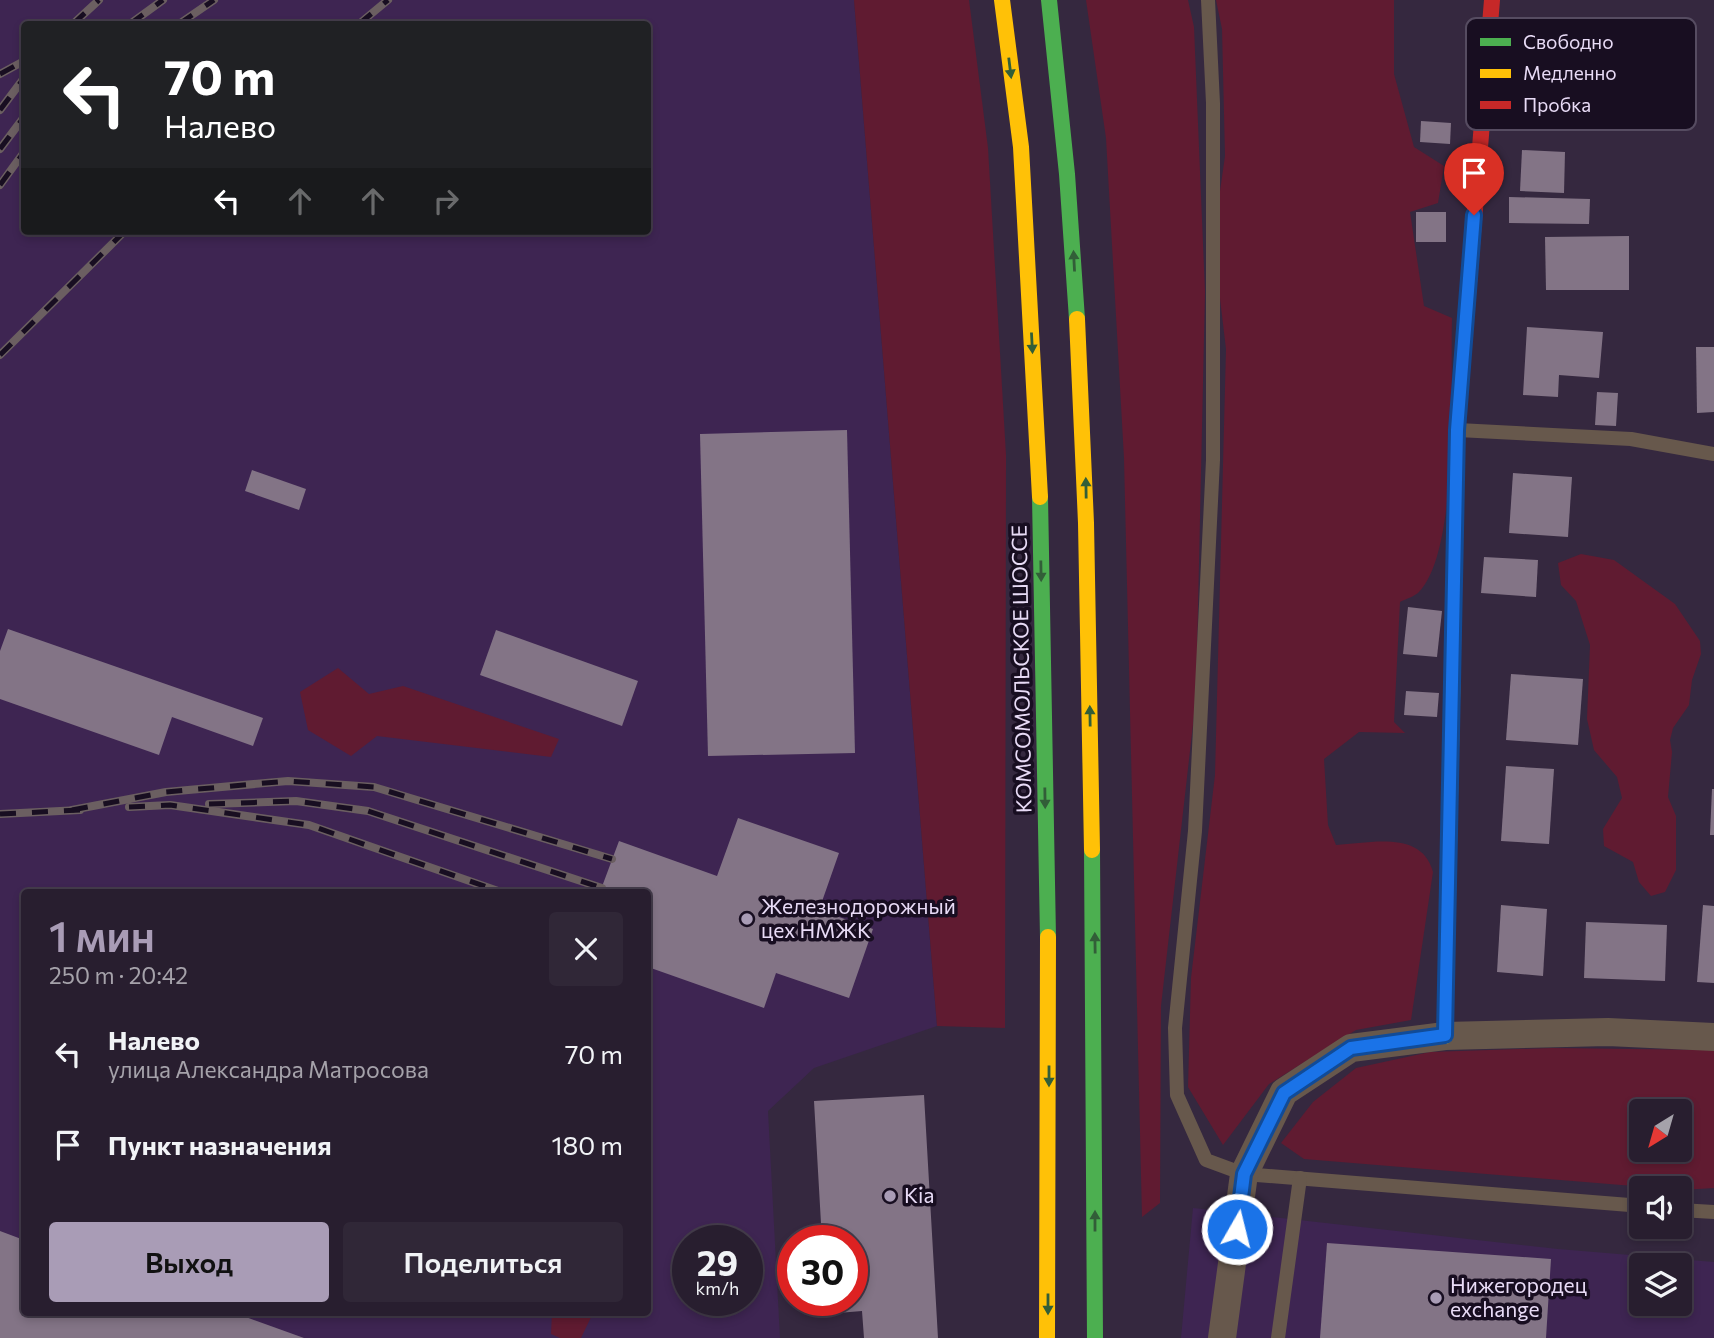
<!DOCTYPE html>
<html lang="ru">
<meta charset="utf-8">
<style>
body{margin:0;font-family:Commissioner,sans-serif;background:#302737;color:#f1f3f6;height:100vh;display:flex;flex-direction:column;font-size:26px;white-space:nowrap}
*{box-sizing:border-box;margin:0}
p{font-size:23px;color:#a5a2aa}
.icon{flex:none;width:38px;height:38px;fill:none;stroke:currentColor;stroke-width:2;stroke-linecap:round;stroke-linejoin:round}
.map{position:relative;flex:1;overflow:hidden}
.details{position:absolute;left:21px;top:889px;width:630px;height:427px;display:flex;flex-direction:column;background:#281e2f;border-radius:7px;box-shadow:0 4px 10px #0003,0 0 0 2px #443c4b}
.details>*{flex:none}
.guide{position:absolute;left:21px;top:21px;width:630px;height:214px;border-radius:7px;box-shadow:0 4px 10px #0003,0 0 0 2px #443c4b;background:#202124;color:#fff;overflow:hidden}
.needle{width:46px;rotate:217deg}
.buttons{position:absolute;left:1629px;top:1099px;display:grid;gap:14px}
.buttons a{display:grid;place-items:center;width:63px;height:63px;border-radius:7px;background:#281e2f;box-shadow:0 4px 10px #0003,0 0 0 2px #443c4b;font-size:35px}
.speed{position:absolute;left:672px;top:1225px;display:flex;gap:14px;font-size:35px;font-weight:700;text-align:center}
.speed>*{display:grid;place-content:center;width:91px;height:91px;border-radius:50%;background:#281e2f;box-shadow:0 4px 10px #0003,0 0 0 2px #443c4b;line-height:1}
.speed small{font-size:18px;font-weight:400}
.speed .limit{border:10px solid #d22;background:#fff;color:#111}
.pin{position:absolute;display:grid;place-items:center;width:60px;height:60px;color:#fff;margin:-72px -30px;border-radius:50% 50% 50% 0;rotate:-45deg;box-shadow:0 0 7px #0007}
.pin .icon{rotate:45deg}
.me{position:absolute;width:77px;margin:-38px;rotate:8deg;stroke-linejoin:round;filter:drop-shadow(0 0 5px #0008)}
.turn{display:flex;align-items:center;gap:24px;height:147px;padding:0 28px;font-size:32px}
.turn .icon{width:91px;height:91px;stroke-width:2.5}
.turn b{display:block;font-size:49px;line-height:60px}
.lanes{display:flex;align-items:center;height:66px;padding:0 28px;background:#0003;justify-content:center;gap:35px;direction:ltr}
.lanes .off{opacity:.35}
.round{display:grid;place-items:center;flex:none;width:74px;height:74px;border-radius:7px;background:#302737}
.headline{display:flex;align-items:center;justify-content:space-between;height:119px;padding:0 28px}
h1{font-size:42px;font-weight:600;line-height:52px;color:#a99cb6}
.primary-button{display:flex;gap:14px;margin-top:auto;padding:14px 28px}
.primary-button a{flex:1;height:80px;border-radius:7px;background:#a99cb6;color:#111;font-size:28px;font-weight:600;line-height:80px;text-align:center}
.primary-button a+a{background:#302737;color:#f1f3f6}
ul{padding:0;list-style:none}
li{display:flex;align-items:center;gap:21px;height:91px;padding:0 28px}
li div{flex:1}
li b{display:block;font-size:26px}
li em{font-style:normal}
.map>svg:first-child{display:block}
.built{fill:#3e2552;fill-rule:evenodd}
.green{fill:#601b31;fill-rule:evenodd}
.building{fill:#837486}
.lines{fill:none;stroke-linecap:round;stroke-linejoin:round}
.lane{stroke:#67584c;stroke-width:14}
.street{stroke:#67584c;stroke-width:28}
.fast{stroke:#4caf50;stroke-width:16}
.slow{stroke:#ffc107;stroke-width:16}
.jam{stroke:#c62828;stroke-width:16}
.rail-casing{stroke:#6b5f61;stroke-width:8}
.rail{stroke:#180e21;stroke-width:5;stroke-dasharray:16;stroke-linecap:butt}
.oneway{fill:#325e38}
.route-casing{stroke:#114b97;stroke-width:18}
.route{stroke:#1a73e8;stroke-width:12}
.poi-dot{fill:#a99cb6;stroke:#180e21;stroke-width:2.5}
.labels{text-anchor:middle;stroke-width:7;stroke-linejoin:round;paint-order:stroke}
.street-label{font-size:21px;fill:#e8dbf6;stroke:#180e21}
.poi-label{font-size:21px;fill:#e8dbf6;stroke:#180e21;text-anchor:start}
.key{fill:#180e21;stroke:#564c61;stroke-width:2}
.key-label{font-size:19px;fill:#e8dbf6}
</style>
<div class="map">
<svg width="1714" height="1338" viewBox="0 0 1714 1338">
<rect width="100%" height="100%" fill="#35283f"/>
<!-- built -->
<g class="built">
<path d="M 0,0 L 854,0 L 937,1026 L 814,1068 L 768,1111 L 780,1338 L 0,1338 ZM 24,24 L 648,24 L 648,231 L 24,231 ZM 24,892 L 648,892 L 648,1312 L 24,1312 ZM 688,1241 L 747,1241 L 747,1300 L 688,1300 Z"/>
<path d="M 1193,1208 L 1558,1249 L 1714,1262 L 1714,1338 L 1181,1338 ZM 1642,1265 L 1680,1265 L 1680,1304 L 1642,1304 Z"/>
</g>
<!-- green -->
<g class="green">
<path d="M 854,0 L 969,0 L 988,148 L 1006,455 L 1005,1028 L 937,1026 Z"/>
<path d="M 1086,0 L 1188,0 L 1194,27 L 1205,292 L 1196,698 L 1161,1006 L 1160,1203 L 1142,1217 L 1124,458 L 1106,138 Z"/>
<path d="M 1216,0 L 1394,0 L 1394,74 L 1414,147 L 1444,166 L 1438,203 L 1410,212 L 1424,306 L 1452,318 C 1450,379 1460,549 1419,592 C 1415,596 1406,599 1400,602 L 1394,722 L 1405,733 L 1359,732 L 1324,759 L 1328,825 L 1336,845 C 1371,843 1422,830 1433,872 L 1411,1020 L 1356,1030 L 1269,1084 L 1223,1145 L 1188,1087 L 1191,978 L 1215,775 L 1226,349 L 1213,240 L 1225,156 L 1222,29 Z"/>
<path d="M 1581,554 L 1614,560 L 1675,604 L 1700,641 L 1701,654 L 1692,680 L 1689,705 L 1673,728 L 1670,740 L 1672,752 L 1668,797 L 1676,816 L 1676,870 L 1665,892 L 1651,896 L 1639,882 L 1633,862 L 1604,846 L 1603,829 L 1622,798 L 1617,777 L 1594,750 L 1587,719 L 1590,645 L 1576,601 L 1561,585 L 1558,563 Z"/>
<path d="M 338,668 L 369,694 L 403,686 L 559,739 L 551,757 L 377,736 L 351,756 L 308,730 L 300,692 Z"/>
<path d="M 1552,1048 L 1714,1050 L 1714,1188 L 1682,1190 L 1304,1159 L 1281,1143 L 1313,1102 L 1356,1068 L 1430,1052 ZM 1642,1111 L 1680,1111 L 1680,1150 L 1642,1150 Z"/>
<path d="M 552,1313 L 552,1312 L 593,1313 L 581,1338 L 560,1338 L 551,1334 Z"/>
</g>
<!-- building -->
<g class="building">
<path d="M 1421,121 L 1451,123 L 1450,144 L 1420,142 Z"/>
<path d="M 1522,150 L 1565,152 L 1564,193 L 1520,191 Z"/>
<path d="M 1509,197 L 1590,199 L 1589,224 L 1509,223 Z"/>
<rect x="1416" y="212" width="30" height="30"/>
<path d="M 1629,236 L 1629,290 L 1546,290 L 1545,237 Z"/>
<path d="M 1527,327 L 1603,332 L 1599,378 L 1559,375 L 1558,397 L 1523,395 Z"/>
<path d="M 1696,347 L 1714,347 L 1714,412 L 1697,413 Z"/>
<path d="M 1597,392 L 1618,393 L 1616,426 L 1595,425 Z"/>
<path d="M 847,430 L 855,753 L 708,756 L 700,434 Z"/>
<path d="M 252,470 L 306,489 L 299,510 L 245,491 Z"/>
<path d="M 1513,473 L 1572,477 L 1568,537 L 1509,533 Z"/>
<path d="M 1484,557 L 1538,560 L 1536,597 L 1481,593 Z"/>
<path d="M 1408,607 L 1442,611 L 1437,657 L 1403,654 Z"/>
<path d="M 8,629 L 263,718 L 253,746 L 172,717 L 159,755 L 0,699 L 0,651 Z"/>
<path d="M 496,630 L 638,681 L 622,726 L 480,675 Z"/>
<path d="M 1511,674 L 1583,679 L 1578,745 L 1506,740 Z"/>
<path d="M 1406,691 L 1439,693 L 1437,717 L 1404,715 Z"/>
<path d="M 1506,766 L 1554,769 L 1549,844 L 1501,841 Z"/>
<path d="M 1712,789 L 1714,789 L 1714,835 L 1710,835 Z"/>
<path d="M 738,818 L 839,853 L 819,910 L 873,929 L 849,998 L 776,973 L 764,1008 L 648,967 L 648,892 L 600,892 L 619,841 L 717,876 Z"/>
<path d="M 1501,905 L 1547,909 L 1543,976 L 1497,972 Z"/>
<path d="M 1703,905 L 1714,906 L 1714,983 L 1697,982 Z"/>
<path d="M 1586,922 L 1667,925 L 1665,981 L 1584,978 Z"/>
<path d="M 924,1095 L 938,1338 L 864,1338 L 862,1311 L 826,1314 L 825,1300 L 852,1300 L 852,1241 L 822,1241 L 814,1101 Z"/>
<path d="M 0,1231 L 24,1240 L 24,1312 L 232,1312 L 304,1338 L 0,1338 Z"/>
<path d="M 1327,1243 L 1551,1259 L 1546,1338 L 1320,1338 Z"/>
</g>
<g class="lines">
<!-- lane -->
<g class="lane">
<path d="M 1208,0 L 1213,103 L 1213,460 L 1195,831 L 1175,1028 L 1177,1095 L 1206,1160 L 1244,1174 L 1642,1206"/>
<path d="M 1458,430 L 1631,439 L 1714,454"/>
<path d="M 1680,1210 L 1714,1212"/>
<path d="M 1278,1338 L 1300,1178"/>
</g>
<!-- street -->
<path class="street" d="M 1222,1338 L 1244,1174 L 1284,1092 L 1351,1048 L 1445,1036 L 1608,1032 L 1714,1037"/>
<!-- fast -->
<g class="fast">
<path d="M 1049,0 L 1067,174 L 1077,319"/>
<path d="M 1040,497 L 1048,937"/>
<path d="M 1092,850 L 1095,1338"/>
</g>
<!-- slow -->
<g class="slow">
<path d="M 1002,0 L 1021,147 L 1040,497"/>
<path d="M 1077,319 L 1086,523 L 1092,850"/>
<path d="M 1445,1036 L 1453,652"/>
<path d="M 1047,1338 L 1048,937"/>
</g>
<!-- jam -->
<path class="jam" d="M 1453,652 L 1457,430 L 1492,0"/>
<defs>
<g id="rail">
<path d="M 73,24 L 99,0"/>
<path d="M 130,24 L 163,0"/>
<path d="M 179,24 L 214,0"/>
<path d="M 359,24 L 388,0"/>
<path d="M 0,74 L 24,61"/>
<path d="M 0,110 L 24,78"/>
<path d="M 0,149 L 24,117"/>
<path d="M 0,185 L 24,152"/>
<path d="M 0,355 L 125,231"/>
<path d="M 209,804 L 296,801 L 368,811 L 602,888"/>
<path d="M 129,807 L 170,805 L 309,825 L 501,892"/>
<path d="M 72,810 L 166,792 L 288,781 L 374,787 L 612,859"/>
<path d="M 0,814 L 80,810"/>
</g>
</defs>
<!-- rail casing -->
<use href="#rail" class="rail-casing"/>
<!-- rail -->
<use href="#rail" class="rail"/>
</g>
<!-- one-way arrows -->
<defs><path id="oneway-solid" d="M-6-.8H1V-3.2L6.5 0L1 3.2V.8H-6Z" transform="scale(1.75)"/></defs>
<g class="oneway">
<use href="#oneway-solid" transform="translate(1010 68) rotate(83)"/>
<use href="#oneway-solid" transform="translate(1074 261) rotate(-93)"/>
<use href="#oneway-solid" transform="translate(1032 343) rotate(87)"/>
<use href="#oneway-solid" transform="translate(1086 488) rotate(-91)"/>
<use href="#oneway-solid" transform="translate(1041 571) rotate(89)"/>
<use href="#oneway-solid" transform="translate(1090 716) rotate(-91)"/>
<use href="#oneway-solid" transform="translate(1045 798) rotate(89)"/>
<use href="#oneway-solid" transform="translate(1095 943) rotate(-91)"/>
<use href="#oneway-solid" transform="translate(1049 1076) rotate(90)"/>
<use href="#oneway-solid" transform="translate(1095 1221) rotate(-90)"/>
<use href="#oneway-solid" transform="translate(1048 1304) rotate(90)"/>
</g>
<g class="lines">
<defs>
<path id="route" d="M 1237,1229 L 1244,1174 L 1284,1093 L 1351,1048 L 1445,1035 L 1457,430 L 1474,215"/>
</defs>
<!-- route casing -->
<use href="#route" class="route-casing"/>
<!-- route -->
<use href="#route" class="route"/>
</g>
<!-- markers -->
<g class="poi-dot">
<circle cx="747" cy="919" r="7"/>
<circle cx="890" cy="1196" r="7"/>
<circle cx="1436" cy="1298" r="7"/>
</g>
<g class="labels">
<!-- street labels -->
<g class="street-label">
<text transform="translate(1022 669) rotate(-91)" y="7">КОМСОМОЛЬСКОЕ ШОССЕ</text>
</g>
<!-- poi labels -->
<g class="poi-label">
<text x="761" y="914">Железнодорожный<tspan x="761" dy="24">цех НМЖК</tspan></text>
<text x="904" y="1203">Kia</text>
<text x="1450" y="1293">Нижегородец<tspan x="1450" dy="24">exchange</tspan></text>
</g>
</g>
<!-- legend -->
<rect x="1466" y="18" width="230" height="112" rx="10" class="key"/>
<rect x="1480" y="38" width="31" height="8" fill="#4caf50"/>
<rect x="1480" y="69" width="31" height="9" fill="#ffc107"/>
<rect x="1480" y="101" width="31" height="8" fill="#c62828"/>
<g class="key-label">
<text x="1523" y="49">Свободно</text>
<text x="1523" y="80">Медленно</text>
<text x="1523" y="112">Пробка</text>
</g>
</svg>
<div class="buttons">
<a><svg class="needle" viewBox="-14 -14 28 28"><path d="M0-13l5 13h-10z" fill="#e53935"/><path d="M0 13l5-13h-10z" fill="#a5a2aa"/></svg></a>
<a><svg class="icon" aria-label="sound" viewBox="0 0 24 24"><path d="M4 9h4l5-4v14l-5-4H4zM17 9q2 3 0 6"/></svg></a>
<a><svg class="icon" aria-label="layers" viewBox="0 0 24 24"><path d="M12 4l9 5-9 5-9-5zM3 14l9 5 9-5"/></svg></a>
</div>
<div class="speed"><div>29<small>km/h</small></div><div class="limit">30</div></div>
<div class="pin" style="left:1474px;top:215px;background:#d93025"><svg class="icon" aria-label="arrive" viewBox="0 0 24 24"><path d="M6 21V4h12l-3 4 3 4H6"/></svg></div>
<svg class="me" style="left:1237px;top:1229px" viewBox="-20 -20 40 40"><circle r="17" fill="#1a73e8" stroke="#fff" stroke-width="3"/><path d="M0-11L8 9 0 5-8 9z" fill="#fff"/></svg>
<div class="guide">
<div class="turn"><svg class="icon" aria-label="left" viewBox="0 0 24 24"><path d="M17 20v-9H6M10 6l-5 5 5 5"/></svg><div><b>70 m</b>Налево</div></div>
<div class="lanes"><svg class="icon" aria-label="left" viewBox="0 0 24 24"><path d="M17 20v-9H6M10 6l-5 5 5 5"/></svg><svg class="icon off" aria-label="ahead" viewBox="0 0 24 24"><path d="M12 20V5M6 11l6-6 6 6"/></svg><svg class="icon off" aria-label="ahead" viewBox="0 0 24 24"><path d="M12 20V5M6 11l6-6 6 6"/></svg><svg class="icon off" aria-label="right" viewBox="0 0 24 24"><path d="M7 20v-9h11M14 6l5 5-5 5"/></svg></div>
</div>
<section class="details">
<div class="headline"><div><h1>1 мин</h1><p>250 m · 20:42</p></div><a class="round"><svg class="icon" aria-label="close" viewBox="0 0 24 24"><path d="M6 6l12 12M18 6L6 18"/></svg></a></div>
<ul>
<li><svg class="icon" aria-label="left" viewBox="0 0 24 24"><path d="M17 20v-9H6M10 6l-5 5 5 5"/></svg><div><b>Налево</b><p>улица Александра Матросова</p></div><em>70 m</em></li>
<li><svg class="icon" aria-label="arrive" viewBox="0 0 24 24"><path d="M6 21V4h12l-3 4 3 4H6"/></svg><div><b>Пункт назначения</b></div><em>180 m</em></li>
</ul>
<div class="primary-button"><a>Выход</a><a>Поделиться</a></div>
</section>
</div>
